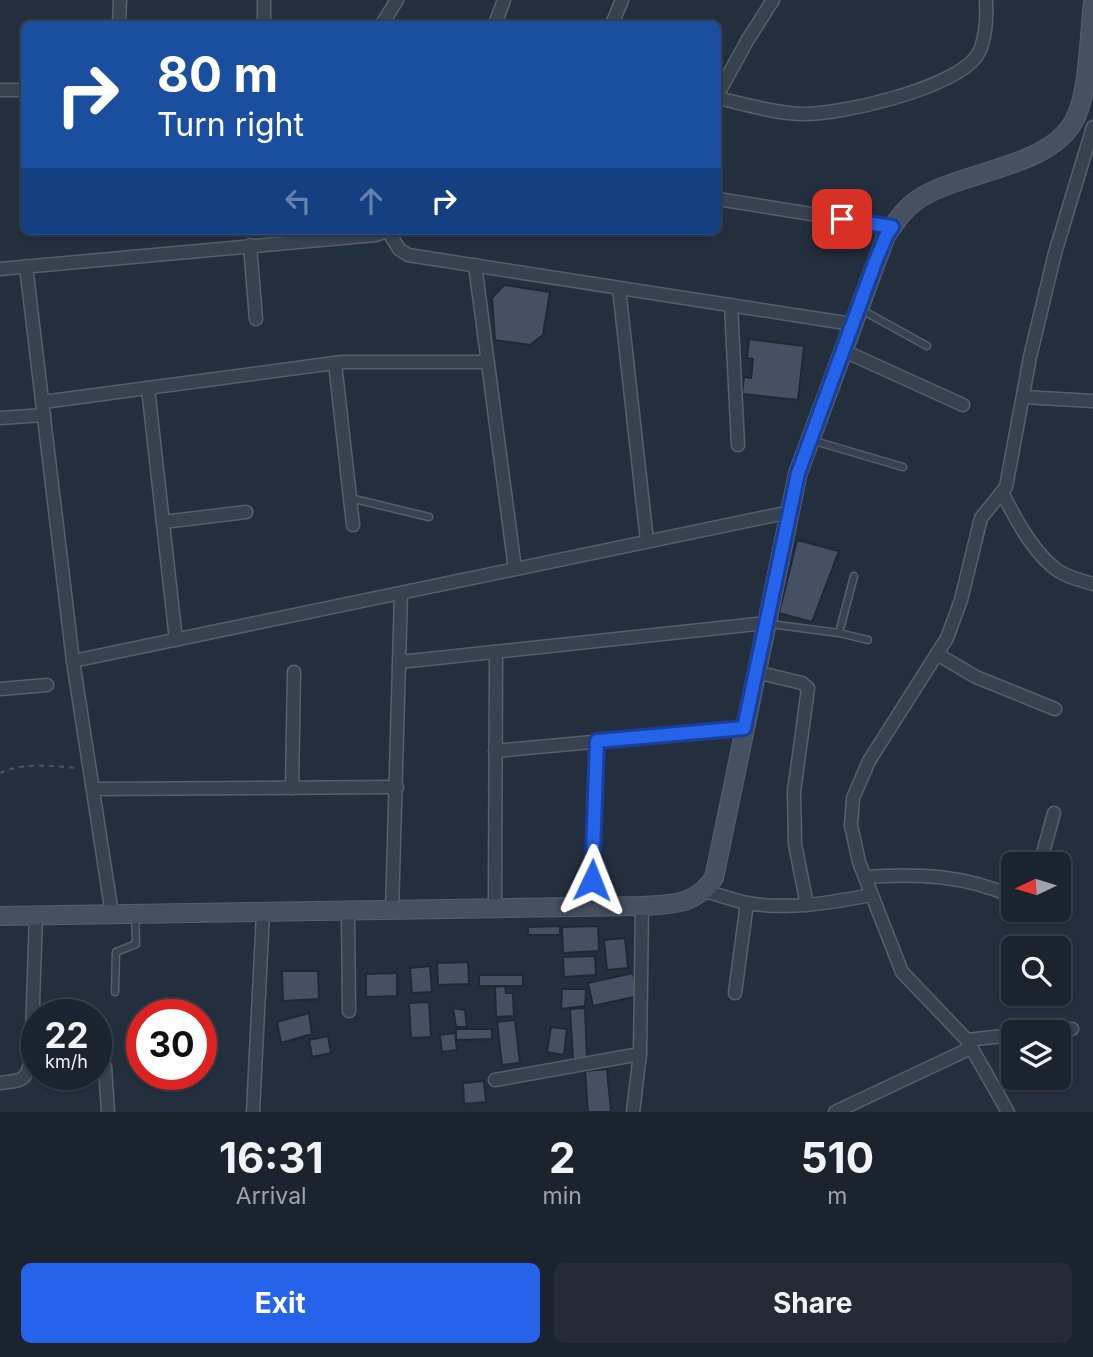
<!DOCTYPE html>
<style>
body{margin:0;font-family:Inter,sans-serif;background:#242b36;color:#f1f3f6;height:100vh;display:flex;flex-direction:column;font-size:26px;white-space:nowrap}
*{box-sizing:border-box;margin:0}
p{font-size:23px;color:#a0a4aa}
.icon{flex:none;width:38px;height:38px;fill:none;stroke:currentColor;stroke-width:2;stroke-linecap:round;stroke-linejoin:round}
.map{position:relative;height:1112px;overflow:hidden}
.drawer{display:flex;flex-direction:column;background:#1b232e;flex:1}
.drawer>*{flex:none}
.hud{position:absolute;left:21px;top:21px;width:700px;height:214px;border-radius:10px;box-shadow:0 2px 5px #0004,0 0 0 2px #39404a;background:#1a4fa0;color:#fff;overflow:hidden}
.needle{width:46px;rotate:266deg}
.controls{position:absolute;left:1001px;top:852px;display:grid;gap:14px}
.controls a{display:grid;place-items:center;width:70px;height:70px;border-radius:10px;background:#1b232e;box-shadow:0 2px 5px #0004,0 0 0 2px #39404a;font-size:35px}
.speed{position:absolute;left:21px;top:999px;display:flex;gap:14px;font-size:35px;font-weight:700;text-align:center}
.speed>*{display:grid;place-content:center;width:91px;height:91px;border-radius:50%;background:#1b232e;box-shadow:0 2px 5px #0004,0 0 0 2px #39404a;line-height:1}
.speed small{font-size:18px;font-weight:400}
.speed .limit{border:10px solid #d22;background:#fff;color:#111}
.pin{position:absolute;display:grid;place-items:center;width:60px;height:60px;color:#fff;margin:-30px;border-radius:14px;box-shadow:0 4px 10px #0006}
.me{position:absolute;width:77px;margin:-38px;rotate:2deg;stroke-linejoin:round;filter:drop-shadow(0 0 5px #0008)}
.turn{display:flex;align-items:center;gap:24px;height:147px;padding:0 21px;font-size:32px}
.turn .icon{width:91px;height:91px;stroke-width:2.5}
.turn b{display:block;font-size:49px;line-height:60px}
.lanes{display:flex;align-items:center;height:66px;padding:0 21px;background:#0003;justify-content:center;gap:35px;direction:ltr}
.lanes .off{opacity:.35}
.eta{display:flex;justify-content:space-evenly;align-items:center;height:119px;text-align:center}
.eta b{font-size:42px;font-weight:700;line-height:49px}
.cta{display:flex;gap:14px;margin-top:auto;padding:14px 21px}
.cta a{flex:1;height:80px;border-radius:10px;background:#2563eb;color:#fff;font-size:28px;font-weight:700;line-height:80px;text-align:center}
.cta a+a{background:#242b36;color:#f1f3f6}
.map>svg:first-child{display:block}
.building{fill:#455162;stroke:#1f2835;stroke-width:2}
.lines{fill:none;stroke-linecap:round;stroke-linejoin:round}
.lane-casing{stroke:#565f6c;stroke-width:9}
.street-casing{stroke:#565f6c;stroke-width:15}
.secondary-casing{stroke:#565f6c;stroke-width:20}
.path{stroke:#44595c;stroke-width:2;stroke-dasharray:5 5;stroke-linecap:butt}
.lane{stroke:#38414e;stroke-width:6}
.street{stroke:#38414e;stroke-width:12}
.secondary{stroke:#465061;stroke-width:18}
.route-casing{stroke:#184099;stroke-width:18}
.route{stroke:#2563eb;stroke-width:12}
</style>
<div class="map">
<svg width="1093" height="1112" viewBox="0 0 1093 1112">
<rect width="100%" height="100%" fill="#242f3e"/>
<!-- building -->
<g class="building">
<path d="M 504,285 L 550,292 L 543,335 L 530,345 L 495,340 L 492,298 Z"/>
<path d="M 749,339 L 804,346 L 798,400 L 742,394 L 744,377 L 751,378 L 753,359 L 747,358 Z"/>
<path d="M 797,540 L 839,551 L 812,622 L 779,613 Z"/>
<path d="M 560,926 L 560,935 L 528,935 L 528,927 Z"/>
<path d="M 598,926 L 599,951 L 563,953 L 562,927 Z"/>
<path d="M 625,938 L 628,968 L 607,970 L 604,940 Z"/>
<path d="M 595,956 L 596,975 L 564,977 L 563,957 Z"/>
<path d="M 468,962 L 469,984 L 438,985 L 437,963 Z"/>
<path d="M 430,966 L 432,992 L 412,993 L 410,968 Z"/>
<path d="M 282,971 L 318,971 L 319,999 L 283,1001 Z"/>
<path d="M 397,973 L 397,996 L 366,997 L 366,974 Z"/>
<path d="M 633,973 L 638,996 L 593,1006 L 588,983 Z"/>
<rect x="479" y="975" width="44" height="11"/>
<path d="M 505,986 L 506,993 L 513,993 L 514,1016 L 496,1017 L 495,987 Z"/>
<path d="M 562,989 L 586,989 L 585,1006 L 561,1009 Z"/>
<path d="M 429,1002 L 431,1037 L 411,1038 L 409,1003 Z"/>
<path d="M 453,1008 L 465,1010 L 467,1027 L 456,1027 Z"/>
<path d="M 585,1008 L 587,1058 L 573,1059 L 570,1009 Z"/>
<path d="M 309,1013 L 312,1034 L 281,1043 L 277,1022 Z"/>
<path d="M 515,1020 L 520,1063 L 502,1065 L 497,1022 Z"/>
<path d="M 551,1027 L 567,1029 L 564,1055 L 547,1052 Z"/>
<path d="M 456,1029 L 492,1029 L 492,1039 L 456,1040 Z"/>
<path d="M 455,1033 L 457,1050 L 442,1052 L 440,1035 Z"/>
<path d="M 328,1036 L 331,1053 L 312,1057 L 309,1040 Z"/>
<path d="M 607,1069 L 611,1112 L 588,1112 L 585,1071 Z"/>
<path d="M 484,1081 L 486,1102 L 464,1104 L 463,1083 Z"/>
</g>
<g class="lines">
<defs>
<g id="lane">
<path d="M 860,309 L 927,346"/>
<path d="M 811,440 L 903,467"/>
<path d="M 350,498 L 429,517"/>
<path d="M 770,624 L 839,633 L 868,640"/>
<path d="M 839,633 L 854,576"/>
<path d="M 115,992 L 116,952 L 136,944 L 135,916"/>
</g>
<g id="street">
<path d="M 119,24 L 120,0"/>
<path d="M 264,24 L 264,0"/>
<path d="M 382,24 L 397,0"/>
<path d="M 495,24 L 504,0"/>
<path d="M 612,24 L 622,0"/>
<path d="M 0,90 L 24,90"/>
<path d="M 718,94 L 747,41 L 773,0"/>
<path d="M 718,98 C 744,104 774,113 801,114 C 841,115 951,89 976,57 C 986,44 987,16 986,0"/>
<path d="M 718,199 L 892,227"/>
<path d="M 388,231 L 399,249 L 408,255 L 852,324"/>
<path d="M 250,245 L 256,319"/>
<path d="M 475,265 L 515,569"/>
<path d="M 26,266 L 73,661 L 112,914"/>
<path d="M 0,269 L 376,235 L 386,231"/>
<path d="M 619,288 L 647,541"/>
<path d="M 731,305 L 738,445"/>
<path d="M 842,350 L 963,405"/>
<path d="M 335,363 L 353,525"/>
<path d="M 148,388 L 176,640"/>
<path d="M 1023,397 L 1093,401"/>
<path d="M 43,402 L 342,362 L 488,362"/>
<path d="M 0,418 L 44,415"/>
<path d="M 1002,492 C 1015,518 1030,547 1052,566 C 1063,576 1079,580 1093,584"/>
<path d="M 163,522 L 246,512"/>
<path d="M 937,654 L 976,677 L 1055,709"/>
<path d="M 73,661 L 790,512"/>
<path d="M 400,662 L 766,623"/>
<path d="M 756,672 L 802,683 L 808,688 L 794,792 L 795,844 L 807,905"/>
<path d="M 0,689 L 47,685"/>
<path d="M 495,751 L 744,728"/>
<path d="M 292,788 L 294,672"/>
<path d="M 93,789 L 397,787"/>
<path d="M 1040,864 L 1054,813"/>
<path d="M 865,877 C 916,873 966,875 1013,897"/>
<path d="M 705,891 C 719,895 733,900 747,903 C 789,910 830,903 871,895"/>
<path d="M 591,908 L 597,741"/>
<path d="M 495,910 L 496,652"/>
<path d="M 392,911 L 401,593"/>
<path d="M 348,912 L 349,1011"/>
<path d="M 735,993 L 747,903"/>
<path d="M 1040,1032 L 1072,1029"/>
<path d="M 967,1040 L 1013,1035"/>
<path d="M 105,1067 L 108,1112"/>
<path d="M 495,1080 L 640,1054"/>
<path d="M 0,1083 C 21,1080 25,1083 31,1061 L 36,916"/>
<path d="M 253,1112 L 263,913"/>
<path d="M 633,1112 L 640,1054 L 642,906"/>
<path d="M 835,1112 L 971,1048"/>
<path d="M 1008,1112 L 967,1040 L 902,972 L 859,862 L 851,825 L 853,798 L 869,761 L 947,638 L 961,600 L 981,518 L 1006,487 L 1030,357 L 1055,253 L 1093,127"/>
</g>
<path id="secondary" d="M 0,916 L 642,906 C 673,904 694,906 714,878 L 798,473 L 886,236 C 895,223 904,209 917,200 C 961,170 1050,169 1075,119 C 1089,91 1089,35 1093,3"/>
</defs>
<!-- lane casing -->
<use href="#lane" class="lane-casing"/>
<!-- street casing -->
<use href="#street" class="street-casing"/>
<!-- secondary casing -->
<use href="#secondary" class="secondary-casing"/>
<!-- path -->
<path class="path" d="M 0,773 C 24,762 53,766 78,768"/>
<!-- lane -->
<use href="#lane" class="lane"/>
<!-- street -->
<use href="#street" class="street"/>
<!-- secondary -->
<use href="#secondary" class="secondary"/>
</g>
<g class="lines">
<defs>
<path id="route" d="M 592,880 L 597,741 L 744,728 L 798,473 L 876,260 L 886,236 L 892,227 L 842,219"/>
</defs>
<!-- route casing -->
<use href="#route" class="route-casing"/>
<!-- route -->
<use href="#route" class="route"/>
</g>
</svg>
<div class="controls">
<a><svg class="needle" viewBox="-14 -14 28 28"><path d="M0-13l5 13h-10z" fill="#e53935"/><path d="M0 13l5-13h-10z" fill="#a0a4aa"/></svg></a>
<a><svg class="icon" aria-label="search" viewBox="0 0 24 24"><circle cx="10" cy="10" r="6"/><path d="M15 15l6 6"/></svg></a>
<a><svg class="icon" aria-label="layers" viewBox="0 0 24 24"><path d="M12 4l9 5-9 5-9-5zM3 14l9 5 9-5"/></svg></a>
</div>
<div class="speed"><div>22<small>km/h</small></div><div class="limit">30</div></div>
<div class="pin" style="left:842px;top:219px;background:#d93025"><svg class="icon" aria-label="arrive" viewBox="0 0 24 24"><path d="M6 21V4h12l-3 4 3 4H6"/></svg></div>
<svg class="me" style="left:592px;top:880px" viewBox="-20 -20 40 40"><path d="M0-17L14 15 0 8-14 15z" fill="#2563eb" stroke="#fff" stroke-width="4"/></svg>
<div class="hud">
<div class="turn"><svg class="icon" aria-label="right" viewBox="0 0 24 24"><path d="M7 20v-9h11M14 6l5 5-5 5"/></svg><div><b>80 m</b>Turn right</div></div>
<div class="lanes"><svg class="icon off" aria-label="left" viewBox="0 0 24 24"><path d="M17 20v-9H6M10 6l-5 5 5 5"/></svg><svg class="icon off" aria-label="ahead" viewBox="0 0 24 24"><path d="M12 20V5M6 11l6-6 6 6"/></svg><svg class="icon" aria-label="right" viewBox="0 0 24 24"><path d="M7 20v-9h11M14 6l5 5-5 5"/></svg></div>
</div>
</div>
<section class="drawer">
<div class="eta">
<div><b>16:31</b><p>Arrival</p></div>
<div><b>2</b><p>min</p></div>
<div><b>510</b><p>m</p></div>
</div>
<div class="cta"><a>Exit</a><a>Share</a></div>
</section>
